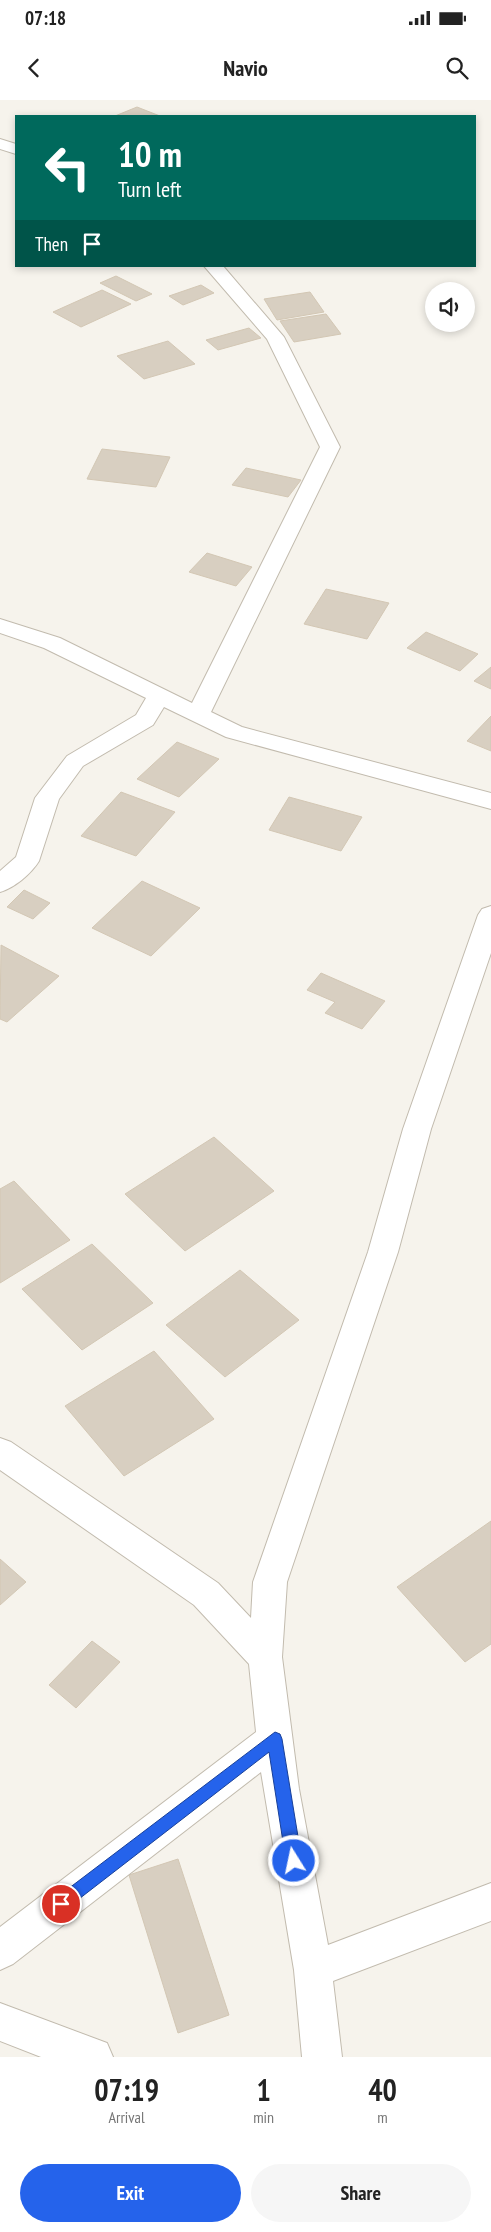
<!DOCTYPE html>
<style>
body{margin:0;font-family:"PT Sans Narrow",sans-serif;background:#f6f6f6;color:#222;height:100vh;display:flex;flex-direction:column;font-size:19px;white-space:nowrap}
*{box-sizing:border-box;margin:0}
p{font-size:16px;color:#767676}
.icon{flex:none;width:28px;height:28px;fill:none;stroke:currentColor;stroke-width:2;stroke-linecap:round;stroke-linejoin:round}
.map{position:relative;height:1957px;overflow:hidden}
.sheet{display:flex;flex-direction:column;background:#fff;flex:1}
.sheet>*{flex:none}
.guide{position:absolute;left:15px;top:15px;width:461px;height:152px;border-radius:0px;box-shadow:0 2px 8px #0003;background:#00695c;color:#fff;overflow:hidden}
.tools{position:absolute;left:425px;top:182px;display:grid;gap:10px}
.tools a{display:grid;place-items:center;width:50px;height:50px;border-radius:50%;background:#fff;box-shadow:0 2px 8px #0003;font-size:25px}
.pin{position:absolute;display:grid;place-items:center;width:42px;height:42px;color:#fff;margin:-21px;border:2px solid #fff;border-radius:50%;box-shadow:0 1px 5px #0007}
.me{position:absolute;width:55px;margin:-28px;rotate:350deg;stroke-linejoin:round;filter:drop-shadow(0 0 4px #0008)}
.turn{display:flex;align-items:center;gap:18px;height:105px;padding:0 20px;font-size:22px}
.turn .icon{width:65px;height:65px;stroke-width:2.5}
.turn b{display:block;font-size:35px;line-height:42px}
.then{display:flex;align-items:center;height:48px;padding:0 20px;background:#0003;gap:10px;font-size:19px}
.eta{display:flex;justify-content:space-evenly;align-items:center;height:85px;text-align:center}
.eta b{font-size:30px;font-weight:700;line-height:35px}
.button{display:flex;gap:10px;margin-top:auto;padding:10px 20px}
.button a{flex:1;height:58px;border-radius:30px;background:#2563eb;color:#fff;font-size:20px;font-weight:700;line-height:58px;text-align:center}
.button a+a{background:#f6f6f6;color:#222}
.status{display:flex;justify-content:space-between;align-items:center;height:35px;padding:0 25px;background:#fff;direction:ltr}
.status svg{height:14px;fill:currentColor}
header{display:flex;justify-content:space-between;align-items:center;height:65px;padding:0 20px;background:#fff;font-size:22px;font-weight:700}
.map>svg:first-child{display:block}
.building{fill:#d8cfc1;stroke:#d3c7b4}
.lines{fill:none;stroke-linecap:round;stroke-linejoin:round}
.minor-casing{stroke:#c2bbae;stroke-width:2}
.minor{fill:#fff;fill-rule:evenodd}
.route{fill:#2563eb;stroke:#184099}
</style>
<div class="status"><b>07:18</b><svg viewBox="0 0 49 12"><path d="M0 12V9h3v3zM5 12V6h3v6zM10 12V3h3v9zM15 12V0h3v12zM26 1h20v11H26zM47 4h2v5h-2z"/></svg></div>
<header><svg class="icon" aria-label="back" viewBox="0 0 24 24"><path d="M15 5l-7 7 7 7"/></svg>Navio<svg class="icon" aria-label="search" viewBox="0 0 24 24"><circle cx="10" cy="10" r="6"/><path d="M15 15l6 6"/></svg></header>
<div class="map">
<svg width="491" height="1957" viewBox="0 0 491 1957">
<rect width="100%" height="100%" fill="#f6f3ec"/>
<!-- building -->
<g class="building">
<path d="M 137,7 L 160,16 L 115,16 Z"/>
<path d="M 116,176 L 152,194 L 136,201 L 100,183 Z"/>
<path d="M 201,185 L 214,193 L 183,205 L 169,196 Z"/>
<path d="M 102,190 L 131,204 L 81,227 L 53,212 Z"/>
<path d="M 310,192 L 324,212 L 277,220 L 264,199 Z"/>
<path d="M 326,214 L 341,234 L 294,242 L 280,221 Z"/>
<path d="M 249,228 L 261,238 L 218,250 L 206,240 Z"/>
<path d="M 168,241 L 195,264 L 144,279 L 117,256 Z"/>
<path d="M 102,349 L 170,357 L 156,387 L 87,379 Z"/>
<path d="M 246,368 L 301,380 L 288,397 L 232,385 Z"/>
<path d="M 207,453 L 252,467 L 236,486 L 189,472 Z"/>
<path d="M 326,489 L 389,503 L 367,539 L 304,524 Z"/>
<path d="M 426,532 L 478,554 L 460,571 L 407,548 Z"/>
<path d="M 491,567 L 491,589 L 474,581 Z"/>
<path d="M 491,616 L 491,651 L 467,641 Z"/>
<path d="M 177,642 L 219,659 L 179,697 L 137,679 Z"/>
<path d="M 121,692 L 175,712 L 136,756 L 81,736 Z"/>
<path d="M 289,697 L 362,717 L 341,751 L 269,730 Z"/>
<path d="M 142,781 L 200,808 L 151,856 L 92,828 Z"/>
<path d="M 24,790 L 50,803 L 33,819 L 7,807 Z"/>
<path d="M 1,845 L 59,876 L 7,922 L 0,919 Z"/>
<path d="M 321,873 L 385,901 L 362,929 L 325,913 L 335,902 L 307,890 Z"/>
<path d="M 214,1037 L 274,1091 L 185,1151 L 125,1094 Z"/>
<path d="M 14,1081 L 70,1140 L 0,1183 L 0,1089 Z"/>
<path d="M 92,1144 L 153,1203 L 82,1250 L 22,1189 Z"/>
<path d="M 240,1170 L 299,1220 L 225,1277 L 166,1225 Z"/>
<path d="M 154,1251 L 214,1319 L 124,1376 L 65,1306 Z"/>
<path d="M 491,1421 L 491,1544 L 465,1562 L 397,1487 Z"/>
<path d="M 0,1459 L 26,1482 L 0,1505 Z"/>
<path d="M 92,1541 L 120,1562 L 76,1608 L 49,1585 Z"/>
<path d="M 178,1759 L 229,1915 L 178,1933 L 129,1775 Z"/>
</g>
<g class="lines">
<defs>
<g id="minor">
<path d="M 0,39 L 16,44 L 16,54 L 0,49 Z"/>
<path d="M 204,166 L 223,166 L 284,237 L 340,347 L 211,612 L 242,627 L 491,693 L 491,709 L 226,637 L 164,607 L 153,625 L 83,666 L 59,699 L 39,761 C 31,774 14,788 0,792 L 0,771 L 16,757 L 35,698 L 67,656 L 136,615 L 146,598 L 44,548 L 0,533 L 0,519 L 60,538 L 192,603 L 320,347 L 267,239 Z"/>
<path d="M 491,806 L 491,853 L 431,1029 L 398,1152 L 287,1482 L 282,1557 L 299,1689 L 328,1845 L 491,1783 L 491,1821 L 333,1881 L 342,1957 L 302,1957 L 294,1870 L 261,1672 L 13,1864 L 0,1870 L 0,1827 L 256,1632 L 249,1564 L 194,1505 L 0,1370 L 0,1338 L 11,1342 L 218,1483 L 251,1518 L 253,1482 L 368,1152 L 403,1029 L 478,815 L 482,809 Z"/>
<path d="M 0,1903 L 107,1943 L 113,1957 L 41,1957 L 0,1941 Z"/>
</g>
</defs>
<!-- minor casing -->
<use href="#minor" class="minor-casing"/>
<!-- minor -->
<use href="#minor" class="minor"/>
</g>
<!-- route -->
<path class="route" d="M 275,1632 L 280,1634 L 282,1639 L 302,1761 L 299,1767 L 294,1769 L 288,1767 L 286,1761 L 269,1652 L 66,1809 L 61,1811 L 56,1809 L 53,1804 L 56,1798 Z"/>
</svg>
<div class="tools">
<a><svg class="icon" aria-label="sound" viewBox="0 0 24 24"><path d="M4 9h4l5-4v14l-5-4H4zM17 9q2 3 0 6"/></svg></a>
</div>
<div class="pin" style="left:61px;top:1804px;background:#d93025"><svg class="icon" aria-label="arrive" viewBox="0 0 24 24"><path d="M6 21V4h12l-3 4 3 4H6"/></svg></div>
<svg class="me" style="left:294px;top:1761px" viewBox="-20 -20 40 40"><circle r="17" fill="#2563eb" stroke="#fff" stroke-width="3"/><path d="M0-11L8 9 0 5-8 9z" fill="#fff"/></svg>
<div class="guide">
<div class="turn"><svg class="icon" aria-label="left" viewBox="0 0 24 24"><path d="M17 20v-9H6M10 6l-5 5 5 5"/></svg><div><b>10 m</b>Turn left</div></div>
<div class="then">Then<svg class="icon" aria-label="arrive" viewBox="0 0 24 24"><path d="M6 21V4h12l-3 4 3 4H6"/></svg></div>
</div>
</div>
<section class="sheet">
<div class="eta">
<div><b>07:19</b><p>Arrival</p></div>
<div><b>1</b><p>min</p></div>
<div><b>40</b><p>m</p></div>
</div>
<div class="button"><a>Exit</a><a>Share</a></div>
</section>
